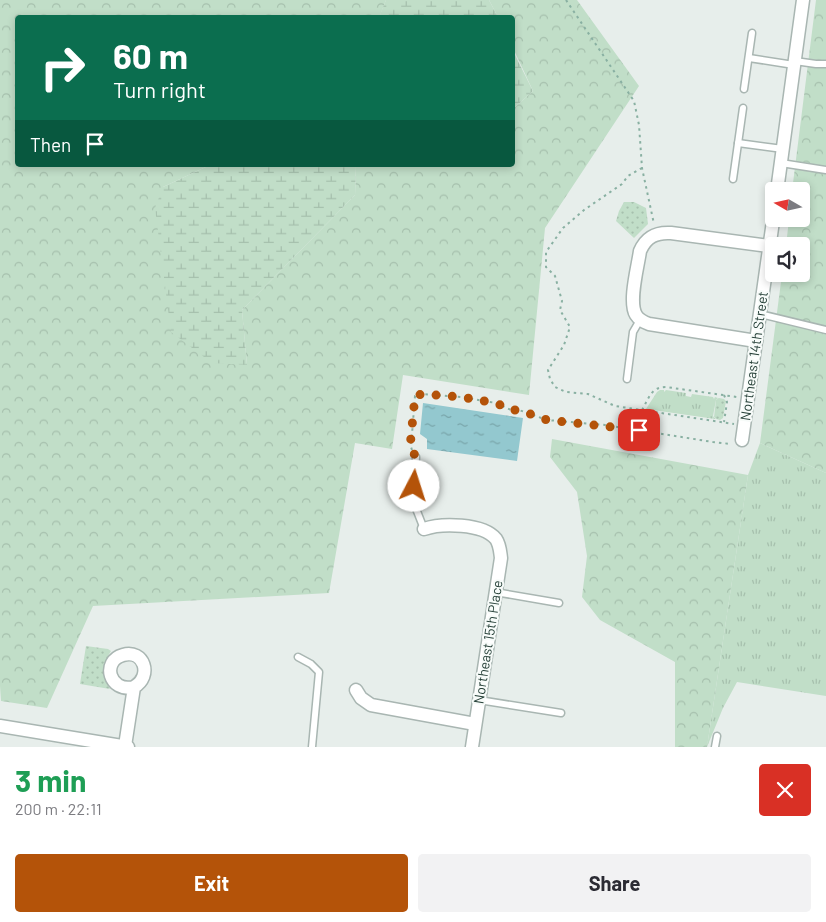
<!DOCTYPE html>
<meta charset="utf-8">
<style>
body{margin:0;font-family:Barlow,sans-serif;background:#f2f2f3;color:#2b2b33;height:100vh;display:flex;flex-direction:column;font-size:19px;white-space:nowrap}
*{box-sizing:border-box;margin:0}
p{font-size:16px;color:#7c7c81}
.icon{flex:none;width:28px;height:28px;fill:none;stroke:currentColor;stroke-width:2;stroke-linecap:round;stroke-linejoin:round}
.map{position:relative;height:747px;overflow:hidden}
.panel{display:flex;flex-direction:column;background:#fff;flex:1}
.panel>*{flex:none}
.banner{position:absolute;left:15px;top:15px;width:500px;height:152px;border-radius:5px;box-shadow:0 2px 8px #0003;background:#0b6e4f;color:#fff;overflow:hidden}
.needle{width:32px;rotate:279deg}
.tools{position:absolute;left:765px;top:182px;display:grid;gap:10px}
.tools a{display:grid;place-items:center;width:45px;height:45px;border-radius:5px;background:#fff;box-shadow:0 2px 8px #0003;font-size:25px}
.pin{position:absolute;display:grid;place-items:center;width:42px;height:42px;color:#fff;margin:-21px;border-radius:10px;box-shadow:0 2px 8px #0006}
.me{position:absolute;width:55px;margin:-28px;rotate:5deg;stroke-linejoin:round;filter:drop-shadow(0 0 4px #0008)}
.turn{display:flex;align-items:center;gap:18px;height:105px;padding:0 15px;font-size:22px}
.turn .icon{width:65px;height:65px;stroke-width:2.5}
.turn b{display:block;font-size:35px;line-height:42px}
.then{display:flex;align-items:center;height:48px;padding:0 15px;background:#0003;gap:10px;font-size:19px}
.round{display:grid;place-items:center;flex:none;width:52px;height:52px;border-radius:5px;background:#f2f2f3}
.overview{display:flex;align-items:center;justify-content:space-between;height:85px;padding:0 15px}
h1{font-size:30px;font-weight:700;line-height:38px;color:#1e9e55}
.cta{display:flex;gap:10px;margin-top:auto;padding:10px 15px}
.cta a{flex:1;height:58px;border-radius:5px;background:#b45309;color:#fff;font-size:20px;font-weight:700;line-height:58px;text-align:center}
.cta a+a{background:#f2f2f3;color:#2b2b33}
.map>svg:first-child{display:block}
.grass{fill:url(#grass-tufts)}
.forest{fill:url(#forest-crowns)}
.wetland{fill:url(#wetland-marsh)}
.park{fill:url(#park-dots)}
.water{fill:url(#water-ripples)}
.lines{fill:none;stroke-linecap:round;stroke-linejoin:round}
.lane-casing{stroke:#a9b6b2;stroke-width:9}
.street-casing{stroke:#a9b6b2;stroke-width:15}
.path{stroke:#89b0a2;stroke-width:2;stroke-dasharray:2.5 4;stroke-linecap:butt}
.lane{stroke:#fff;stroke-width:6}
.street{stroke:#fff;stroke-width:12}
.route{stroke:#b45309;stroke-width:9;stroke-dasharray:0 16.2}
.labels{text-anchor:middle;stroke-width:4;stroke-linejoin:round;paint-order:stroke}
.street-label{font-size:14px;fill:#264038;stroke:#f7fbf9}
</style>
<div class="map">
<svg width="826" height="747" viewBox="0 0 826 747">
<defs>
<pattern id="grass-tufts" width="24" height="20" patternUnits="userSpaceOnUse" patternTransform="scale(1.25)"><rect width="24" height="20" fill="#c1dec8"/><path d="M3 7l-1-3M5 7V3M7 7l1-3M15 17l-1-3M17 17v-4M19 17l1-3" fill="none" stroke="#a6c0ad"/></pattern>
<pattern id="forest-crowns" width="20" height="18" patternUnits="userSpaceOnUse" patternTransform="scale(1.25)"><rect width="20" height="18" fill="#c1dec8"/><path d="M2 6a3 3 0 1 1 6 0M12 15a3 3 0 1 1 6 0" fill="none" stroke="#a6c0ad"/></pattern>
<pattern id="wetland-marsh" width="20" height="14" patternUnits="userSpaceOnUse" patternTransform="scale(1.25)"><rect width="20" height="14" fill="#c1dec8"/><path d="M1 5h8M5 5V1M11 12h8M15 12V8" fill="none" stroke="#a6c0ad"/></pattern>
<pattern id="park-dots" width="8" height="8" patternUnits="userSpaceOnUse" patternTransform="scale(1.25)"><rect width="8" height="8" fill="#c1dec8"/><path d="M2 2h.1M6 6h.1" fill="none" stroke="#a6c0ad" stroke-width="1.8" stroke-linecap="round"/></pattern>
<pattern id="water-ripples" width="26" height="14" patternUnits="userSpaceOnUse" patternTransform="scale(1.25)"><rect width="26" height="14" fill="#93c8cf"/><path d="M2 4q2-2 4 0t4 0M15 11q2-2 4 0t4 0" fill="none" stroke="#78a4a9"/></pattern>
</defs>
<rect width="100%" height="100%" fill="#e7eeeb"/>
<!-- grass -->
<g class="grass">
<path d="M 660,390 L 664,390 L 664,392 L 666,390 L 686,393 L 686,396 L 691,397 L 692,394 L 713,397 L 714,399 L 715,397 L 718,398 L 716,400 L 713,416 L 715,419 L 646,409 L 657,392 Z"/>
<path d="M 760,443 L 826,473 L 826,696 L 737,682 L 723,708 L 707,747 L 748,475 Z"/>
</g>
<!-- forest -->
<g class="forest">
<path d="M 0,0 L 386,0 L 379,18 L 18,18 L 18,165 L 210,165 L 163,187 L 247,365 L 242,310 L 355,195 L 356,166 L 512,165 L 513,109 L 533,91 L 513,48 L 512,18 L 498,17 L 489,0 L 577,0 L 639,86 L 545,228 L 529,395 L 403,375 L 392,449 L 355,443 L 329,593 L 93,606 L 47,708 L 1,701 L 0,686 Z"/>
<path d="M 816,0 L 826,0 L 826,473 L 760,443 L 782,274 L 801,274 L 801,246 L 786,246 L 789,219 L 801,219 L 801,191 L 792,191 Z"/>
<path d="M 552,439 L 748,475 L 707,747 L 675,747 L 675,662 L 600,620 L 582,597 L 587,556 L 577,492 L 550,457 Z"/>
</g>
<!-- wetland -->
<g class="wetland">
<path d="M 386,0 L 489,0 L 498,17 L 379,17 Z"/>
<path d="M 512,49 L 533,91 L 513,109 L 512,109 Z"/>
<path d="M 210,165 L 357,165 L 356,166 L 355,195 L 242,310 L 247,365 L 212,363 L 171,332 L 155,208 L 163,187 Z"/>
</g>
<!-- park -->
<g class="park">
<path d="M 624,202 L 634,202 L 646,208 L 648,224 L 634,238 L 616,221 L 619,211 Z"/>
<path d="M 719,398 L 724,399 L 726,401 L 723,418 L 720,420 L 716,419 L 714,417 L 716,400 Z"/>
<path d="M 86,646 L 108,649 L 111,651 C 102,665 102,675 110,689 L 80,684 Z"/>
</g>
<!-- water -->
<path class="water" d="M 423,403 L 523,418 L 517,461 L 427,449 L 427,439 L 420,434 Z"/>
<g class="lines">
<defs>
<g id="lane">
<path d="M 749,58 L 794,65"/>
<path d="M 795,61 L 816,64 L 826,64"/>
<path d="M 744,89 L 752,33"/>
<path d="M 738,143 L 783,149"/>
<path d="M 781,163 L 826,170"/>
<path d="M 733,179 L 743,108"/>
<path d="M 760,314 L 826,330"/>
<path d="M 627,379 L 633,332 L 640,320"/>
<path d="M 416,457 L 413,501 L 424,529"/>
<path d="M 495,592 L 559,603"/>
<path d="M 298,657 L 311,664 L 319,672 L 312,747"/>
<path d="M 479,700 L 561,713"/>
<path d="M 715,747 L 717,736"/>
</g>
<g id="street">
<path d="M 777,191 L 803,0"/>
<path d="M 756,341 L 649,324 C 644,322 639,320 636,315 C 628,302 638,266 640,251 C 646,237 656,232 671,233 L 769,246"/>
<path d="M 742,440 L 774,214"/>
<path d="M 424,529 C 441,523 483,523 496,539 C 500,545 500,551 501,558 L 472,747"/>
<path d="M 356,690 L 361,698 L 371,705 L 475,724"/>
<path d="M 0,726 L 128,747"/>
<path d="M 125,746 L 134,687 C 153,676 144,649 123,655 C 101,661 109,693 134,687"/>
</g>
</defs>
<!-- lane casing -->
<use href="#lane" class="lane-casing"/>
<!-- street casing -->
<use href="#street" class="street-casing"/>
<!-- path -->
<g class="path">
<path d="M 566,0 L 634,101 L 639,125 L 642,168 L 654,224"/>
<path d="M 642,168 L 628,176 L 622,184 L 584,210 L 563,228 L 546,252 L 546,267 L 555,276 L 562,301 L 560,310 L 570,327 L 564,345 L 548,370 L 550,379 L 555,387 L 566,392 L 588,394 L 615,406 L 734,424"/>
<path d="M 724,395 L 727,402 L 724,422"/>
<path d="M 642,410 C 649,398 651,387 666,387 L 737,397"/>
<path d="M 412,450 L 411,447 L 415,396 L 422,394 L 461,397 L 496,403 L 511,410 L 519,410 L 547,420 L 605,425 L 713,442 L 731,444"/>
</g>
<!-- lane -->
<use href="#lane" class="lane"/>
<!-- street -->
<use href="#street" class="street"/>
</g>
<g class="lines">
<!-- route -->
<path class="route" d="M 414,486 L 416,457 L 410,447 L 415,396 L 422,394 L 461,397 L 496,403 L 511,410 L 519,410 L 547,420 L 639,430"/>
</g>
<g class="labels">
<!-- street labels -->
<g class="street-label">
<text transform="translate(754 356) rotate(-82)" y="5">Northeast 14th Street</text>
<text transform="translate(488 642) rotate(-81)" y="5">Northeast 15th Place</text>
</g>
</g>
</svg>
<div class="tools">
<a><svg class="needle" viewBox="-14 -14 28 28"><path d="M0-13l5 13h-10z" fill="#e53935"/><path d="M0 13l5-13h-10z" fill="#7c7c81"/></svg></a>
<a><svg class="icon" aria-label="sound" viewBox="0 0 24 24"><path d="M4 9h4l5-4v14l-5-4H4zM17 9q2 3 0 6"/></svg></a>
</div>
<div class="pin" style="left:639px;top:430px;background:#d93025"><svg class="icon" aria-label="arrive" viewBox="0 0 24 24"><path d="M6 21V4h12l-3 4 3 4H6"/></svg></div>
<svg class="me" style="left:414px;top:486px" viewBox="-20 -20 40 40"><circle r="19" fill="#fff"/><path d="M0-13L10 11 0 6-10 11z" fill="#b45309"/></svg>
<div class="banner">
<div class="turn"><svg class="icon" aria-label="right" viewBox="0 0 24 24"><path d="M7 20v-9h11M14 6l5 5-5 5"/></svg><div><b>60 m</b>Turn right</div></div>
<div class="then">Then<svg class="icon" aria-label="arrive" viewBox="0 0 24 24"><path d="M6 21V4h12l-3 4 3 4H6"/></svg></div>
</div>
</div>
<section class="panel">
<div class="overview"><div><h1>3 min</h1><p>200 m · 22:11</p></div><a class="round" style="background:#d93025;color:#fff"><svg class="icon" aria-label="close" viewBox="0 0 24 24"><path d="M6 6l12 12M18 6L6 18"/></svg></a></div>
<div class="cta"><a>Exit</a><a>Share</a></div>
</section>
